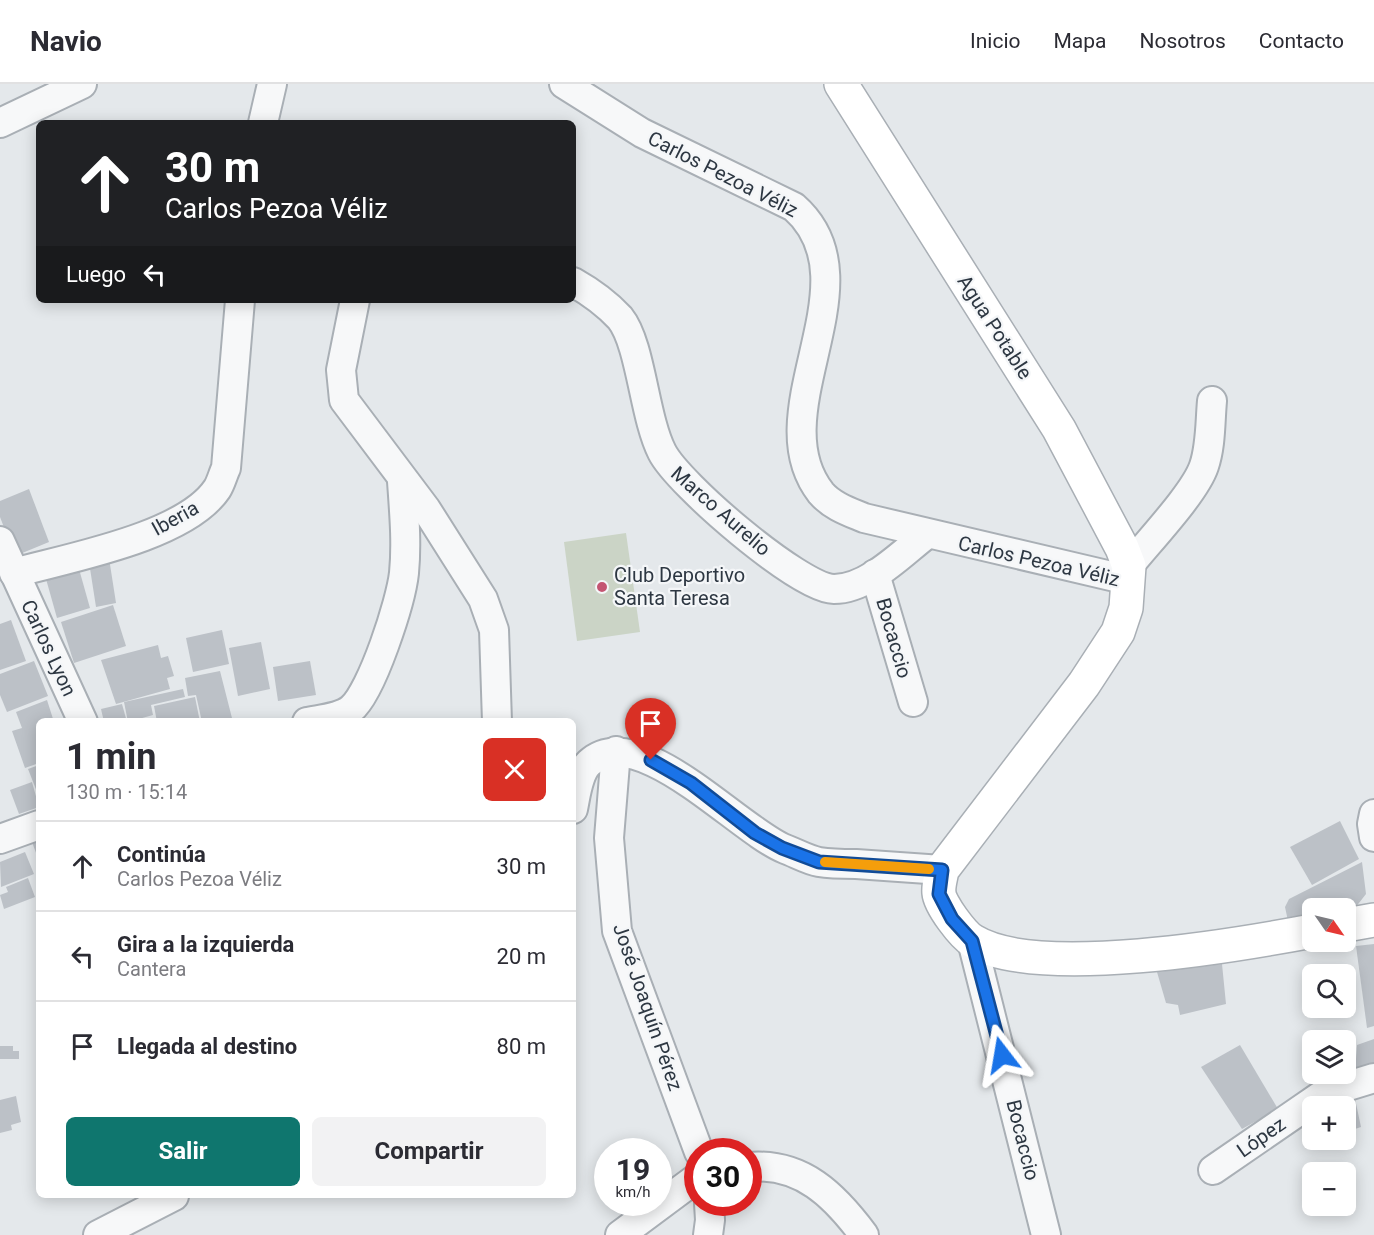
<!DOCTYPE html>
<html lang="es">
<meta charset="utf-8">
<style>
body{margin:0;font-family:Roboto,sans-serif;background:#f2f2f3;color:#2b2b33;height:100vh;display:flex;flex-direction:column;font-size:22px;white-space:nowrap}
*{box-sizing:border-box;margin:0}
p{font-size:20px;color:#7c7c81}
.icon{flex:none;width:33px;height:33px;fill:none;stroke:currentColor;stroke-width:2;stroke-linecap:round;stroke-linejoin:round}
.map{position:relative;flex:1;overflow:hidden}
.drawer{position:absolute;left:36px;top:634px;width:540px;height:480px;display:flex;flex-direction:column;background:#fff;border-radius:9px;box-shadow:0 3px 15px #0003}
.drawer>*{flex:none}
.hud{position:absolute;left:36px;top:36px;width:540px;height:183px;border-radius:9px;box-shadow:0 3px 15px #0003;background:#202124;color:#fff;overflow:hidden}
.needle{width:39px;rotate:124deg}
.fabs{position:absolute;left:1302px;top:814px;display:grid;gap:12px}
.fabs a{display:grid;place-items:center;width:54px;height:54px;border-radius:9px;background:#fff;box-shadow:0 3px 15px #0003;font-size:30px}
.speed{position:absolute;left:594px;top:1054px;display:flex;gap:12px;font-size:30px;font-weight:700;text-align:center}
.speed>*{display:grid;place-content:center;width:78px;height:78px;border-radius:50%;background:#fff;box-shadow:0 3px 15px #0003;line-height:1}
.speed small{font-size:15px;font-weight:400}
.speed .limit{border:9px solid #d22;background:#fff;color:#111}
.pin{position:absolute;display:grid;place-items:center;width:51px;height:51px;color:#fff;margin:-62px -26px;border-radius:50% 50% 50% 0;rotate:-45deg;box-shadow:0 0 6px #0007}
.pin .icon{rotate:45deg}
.me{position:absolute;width:66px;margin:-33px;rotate:346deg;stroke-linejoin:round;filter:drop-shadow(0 0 4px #0008)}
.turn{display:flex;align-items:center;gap:21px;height:126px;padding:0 30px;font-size:27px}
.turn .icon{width:78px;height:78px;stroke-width:2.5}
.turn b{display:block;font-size:42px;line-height:51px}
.then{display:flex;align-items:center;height:57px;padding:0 30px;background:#0003;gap:12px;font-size:22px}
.round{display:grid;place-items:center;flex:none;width:63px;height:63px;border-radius:9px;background:#f2f2f3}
.head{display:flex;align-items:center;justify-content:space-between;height:102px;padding:0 30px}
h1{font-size:36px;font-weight:700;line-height:45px}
.action{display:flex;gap:12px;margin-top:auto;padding:12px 30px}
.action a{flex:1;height:69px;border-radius:9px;background:#0f766e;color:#fff;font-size:24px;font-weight:700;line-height:69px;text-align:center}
.action a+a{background:#f2f2f3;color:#2b2b33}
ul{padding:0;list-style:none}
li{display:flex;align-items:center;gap:18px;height:90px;padding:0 30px;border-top:2px solid #e1e1e2}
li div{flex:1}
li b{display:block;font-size:22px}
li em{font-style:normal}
header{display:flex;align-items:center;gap:36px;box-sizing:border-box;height:84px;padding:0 30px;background:#fff;border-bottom:2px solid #e1e1e2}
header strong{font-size:28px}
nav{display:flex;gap:33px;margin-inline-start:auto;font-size:21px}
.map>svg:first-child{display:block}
.green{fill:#cbd4c6}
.building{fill:#bcc1c7}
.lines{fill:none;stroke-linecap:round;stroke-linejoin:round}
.minor-casing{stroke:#a9afb5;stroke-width:32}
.secondary-casing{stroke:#a9afb5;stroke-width:36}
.minor{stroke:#f7f8f9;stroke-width:28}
.secondary{stroke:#fff;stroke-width:33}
.route-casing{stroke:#114b97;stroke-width:15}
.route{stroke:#1a73e8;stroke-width:10}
.slow{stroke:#f59e0b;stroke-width:10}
.poi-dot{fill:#c45572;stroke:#f4f6f8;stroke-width:2}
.labels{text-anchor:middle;stroke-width:4.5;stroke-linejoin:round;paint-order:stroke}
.street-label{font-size:20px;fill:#2d3742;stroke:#f4f6f8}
.poi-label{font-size:20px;fill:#2d3742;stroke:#f4f6f8;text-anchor:start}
</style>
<header>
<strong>Navio</strong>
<nav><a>Inicio</a><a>Mapa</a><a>Nosotros</a><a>Contacto</a></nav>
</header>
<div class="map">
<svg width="1374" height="1151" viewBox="0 0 1374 1151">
<rect width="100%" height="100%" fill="#e4e8eb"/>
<!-- green -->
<path class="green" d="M 626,449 L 640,548 L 577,557 L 564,458 Z"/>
<!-- building -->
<g class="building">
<path d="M 29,405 L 49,458 L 15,472 L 0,433 L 0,417 Z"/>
<path d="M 109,474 L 116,519 L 96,523 L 89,478 Z"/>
<path d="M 79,485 L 90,524 L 57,534 L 46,495 Z"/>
<path d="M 113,521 L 126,562 L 74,579 L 61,538 Z"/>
<path d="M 11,536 L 26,577 L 0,586 L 0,540 Z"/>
<path d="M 222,546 L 229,580 L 193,588 L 186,554 Z"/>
<path d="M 261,558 L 270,605 L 238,612 L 229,564 Z"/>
<path d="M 158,561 L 161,574 L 168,572 L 174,592 L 167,594 L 170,605 L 116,620 L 101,576 Z"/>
<path d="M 34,577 L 48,612 L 7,628 L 0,611 L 0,590 Z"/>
<path d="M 310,577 L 316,611 L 278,617 L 273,583 Z"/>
<path d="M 220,587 L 233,638 L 202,638 L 196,611 L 188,612 L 185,594 Z"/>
<path d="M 183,605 L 185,613 L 151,621 L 153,631 L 128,638 L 124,618 Z"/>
<path d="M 195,613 L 200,638 L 157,638 L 154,622 Z"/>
<path d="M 47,616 L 54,638 L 39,638 L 39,679 L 25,684 L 12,647 L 22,644 L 16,628 Z"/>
<path d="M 122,620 L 127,638 L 104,638 L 101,625 Z"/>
<path d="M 39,681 L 39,713 L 28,685 Z"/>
<path d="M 32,698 L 39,723 L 19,730 L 10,706 Z"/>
<path d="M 1340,737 L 1359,775 L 1312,801 L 1290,763 Z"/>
<path d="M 39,756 L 39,777 L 32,758 Z"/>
<path d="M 25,768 L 34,790 L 1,803 L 0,778 Z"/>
<path d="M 1362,778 L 1366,810 L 1355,824 L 1312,825 L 1312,832 L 1288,837 L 1285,823 L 1289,815 Z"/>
<path d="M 28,794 L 35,813 L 4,825 L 0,811 L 8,808 L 6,803 Z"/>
<path d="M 1374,860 L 1374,942 L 1367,944 L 1356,862 Z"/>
<path d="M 1222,880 L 1226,920 L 1180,931 L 1178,921 L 1166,919 L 1157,888 Z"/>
<path d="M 1374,955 L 1374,984 L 1355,988 L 1357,961 Z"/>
<path d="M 1240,961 L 1278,1025 L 1242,1045 L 1201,983 Z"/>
<path d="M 0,962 L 13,962 L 13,967 L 19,967 L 19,975 L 0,975 Z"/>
<path d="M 1354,1010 L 1361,1043 L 1346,1048 L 1346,1023 L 1318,1023 Z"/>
<path d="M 16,1012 L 21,1038 L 11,1041 L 12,1046 L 0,1049 L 0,1016 Z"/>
</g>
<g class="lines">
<defs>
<g id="minor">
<path d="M 564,0 L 642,49 L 794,123 C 879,198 757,328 821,409 C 832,422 850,428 864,434 L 1128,496"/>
<path d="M 0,39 L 82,0"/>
<path d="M 263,39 L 272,0"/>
<path d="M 573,198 C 589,207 607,220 620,234 C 641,260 644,333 662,368 C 678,400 799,504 834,505 C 868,505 901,470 927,450"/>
<path d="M 355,216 L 341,286 L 344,316 L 426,425 L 483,515 L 494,546 L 497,638"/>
<path d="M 0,457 L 83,638"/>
<path d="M 1129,482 C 1148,458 1195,409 1204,382 C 1211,361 1210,339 1212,317"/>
<path d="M 14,489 C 68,474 185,453 217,405 C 221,399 223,390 226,384 L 240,216"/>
<path d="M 875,490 L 913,618"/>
<path d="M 307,638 C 322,635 340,634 351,625 C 372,608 401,517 404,489 C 407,458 404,427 402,397"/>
<path d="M 616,667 L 609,754 L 617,847 L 699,1068"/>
<path d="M 573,725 C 576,711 578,689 589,679 C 638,634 738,746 785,765 C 796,769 808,776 819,778 C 831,780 844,780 856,780 C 884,782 913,784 942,786"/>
<path d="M 1374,730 L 1372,740 L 1374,753"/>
<path d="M 0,755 L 39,741"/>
<path d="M 972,857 L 1046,1151"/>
<path d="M 748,1083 C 802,1078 835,1112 864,1151"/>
<path d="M 1213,1086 L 1325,1009 L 1374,994"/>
<path d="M 98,1151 L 174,1112"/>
<path d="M 620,1151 L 698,1093"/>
<path d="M 708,1151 L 710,1136 L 709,1119"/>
</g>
<g id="secondary">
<path d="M 841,0 L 1059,345 L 1122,464 L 1129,482 L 1126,524 L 1118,548 L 1084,600 L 942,786 C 941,793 938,802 939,809 C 940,821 963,851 973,857 C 1037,896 1238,861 1312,847"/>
<path d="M 1346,841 L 1374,836"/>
</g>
</defs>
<!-- minor casing -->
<use href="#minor" class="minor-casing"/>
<!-- secondary casing -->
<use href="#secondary" class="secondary-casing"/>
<!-- minor -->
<use href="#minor" class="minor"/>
<!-- secondary -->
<use href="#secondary" class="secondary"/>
</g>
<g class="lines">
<defs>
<path id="route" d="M 651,676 L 691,699 L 755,749 L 782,764 L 819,778 L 942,786 L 939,810 L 952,835 L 972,857 L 1002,971"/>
</defs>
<!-- route casing -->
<use href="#route" class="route-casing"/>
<!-- route -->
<use href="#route" class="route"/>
<!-- slow -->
<path class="slow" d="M 825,778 L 929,785"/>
</g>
<!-- markers -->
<circle class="poi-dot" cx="602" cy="503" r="6"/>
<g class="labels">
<!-- street labels -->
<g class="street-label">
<text transform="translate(723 90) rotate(27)" y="7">Carlos Pezoa Véliz</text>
<text transform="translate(995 243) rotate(57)" y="7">Agua Potable</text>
<text transform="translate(721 427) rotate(41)" y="7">Marco Aurelio</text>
<text transform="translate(175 434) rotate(-29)" y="7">Iberia</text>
<text transform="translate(1039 477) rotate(13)" y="7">Carlos Pezoa Véliz</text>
<text transform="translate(894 554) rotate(74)" y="7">Bocaccio</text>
<text transform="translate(49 564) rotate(65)" y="7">Carlos Lyon</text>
<text transform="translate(648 923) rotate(71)" y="7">José Joaquín Pérez</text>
<text transform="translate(1261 1053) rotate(-35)" y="7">López</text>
<text transform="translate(1023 1056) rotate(76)" y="7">Bocaccio</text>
</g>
<!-- poi labels -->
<g class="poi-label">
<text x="614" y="498">Club Deportivo<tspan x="614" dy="23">Santa Teresa</tspan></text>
</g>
</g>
</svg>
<div class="fabs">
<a><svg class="needle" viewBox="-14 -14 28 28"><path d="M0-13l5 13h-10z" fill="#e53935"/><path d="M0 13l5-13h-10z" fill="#7c7c81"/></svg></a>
<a><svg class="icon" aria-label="search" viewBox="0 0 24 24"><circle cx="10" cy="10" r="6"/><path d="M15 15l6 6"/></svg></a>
<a><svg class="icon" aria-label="layers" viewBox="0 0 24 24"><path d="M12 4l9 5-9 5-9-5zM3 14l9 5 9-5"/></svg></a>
<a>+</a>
<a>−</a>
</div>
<div class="speed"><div>19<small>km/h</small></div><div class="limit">30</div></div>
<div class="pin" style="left:651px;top:676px;background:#d93025"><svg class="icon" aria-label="arrive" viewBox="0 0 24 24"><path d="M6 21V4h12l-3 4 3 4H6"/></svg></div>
<svg class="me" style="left:1002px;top:971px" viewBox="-20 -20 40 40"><path d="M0-17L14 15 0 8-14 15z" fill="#1a73e8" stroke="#fff" stroke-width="4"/></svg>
<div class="hud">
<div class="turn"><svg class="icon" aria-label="ahead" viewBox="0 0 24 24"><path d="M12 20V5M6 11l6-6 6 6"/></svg><div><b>30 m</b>Carlos Pezoa Véliz</div></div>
<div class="then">Luego<svg class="icon" aria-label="left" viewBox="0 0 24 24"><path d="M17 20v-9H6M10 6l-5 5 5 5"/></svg></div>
</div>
<section class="drawer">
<div class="head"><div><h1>1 min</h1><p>130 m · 15:14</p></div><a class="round" style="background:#d93025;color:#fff"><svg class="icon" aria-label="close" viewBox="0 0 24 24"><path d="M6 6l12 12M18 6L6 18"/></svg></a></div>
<ul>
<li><svg class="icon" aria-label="ahead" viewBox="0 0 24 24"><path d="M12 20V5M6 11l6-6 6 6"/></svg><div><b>Continúa</b><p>Carlos Pezoa Véliz</p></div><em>30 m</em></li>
<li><svg class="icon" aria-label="left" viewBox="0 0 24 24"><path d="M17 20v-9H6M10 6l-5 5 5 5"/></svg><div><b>Gira a la izquierda</b><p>Cantera</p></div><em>20 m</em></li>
<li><svg class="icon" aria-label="arrive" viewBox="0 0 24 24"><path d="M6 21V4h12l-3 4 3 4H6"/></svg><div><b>Llegada al destino</b></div><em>80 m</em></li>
</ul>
<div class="action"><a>Salir</a><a>Compartir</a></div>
</section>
</div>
